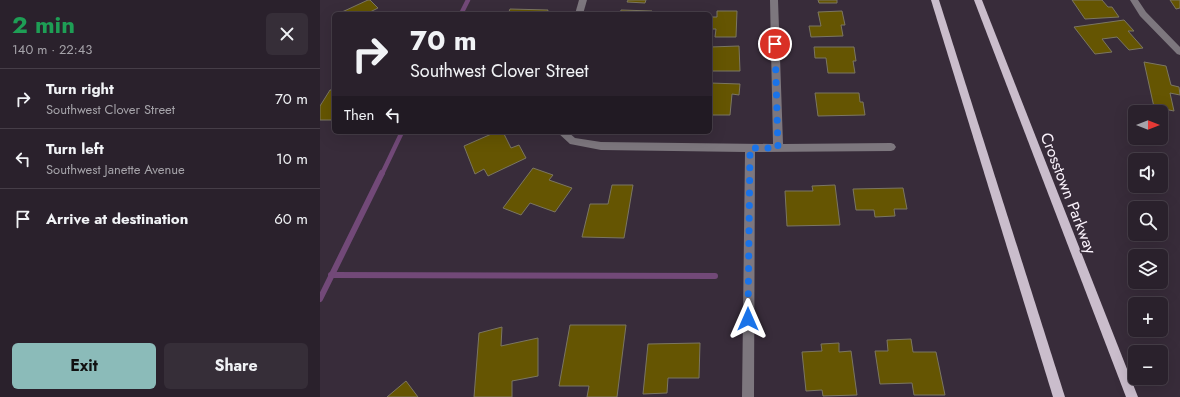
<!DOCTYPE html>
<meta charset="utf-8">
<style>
body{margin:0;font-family:Jost,sans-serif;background:#362e38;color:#f1f3f6;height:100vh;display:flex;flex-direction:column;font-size:15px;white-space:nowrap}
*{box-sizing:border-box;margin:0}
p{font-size:13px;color:#a5a3a9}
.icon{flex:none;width:22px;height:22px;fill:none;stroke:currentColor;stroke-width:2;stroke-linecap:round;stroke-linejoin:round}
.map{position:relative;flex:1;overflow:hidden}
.side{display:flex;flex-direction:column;background:#2a212c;width:320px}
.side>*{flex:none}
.guide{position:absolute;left:12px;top:12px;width:380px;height:122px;border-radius:6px;box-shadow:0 4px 16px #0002,0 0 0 1px #463e48;background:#2a212c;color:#f1f3f6;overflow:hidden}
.needle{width:26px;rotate:90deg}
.tools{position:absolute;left:808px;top:105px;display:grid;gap:8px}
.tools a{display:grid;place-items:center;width:40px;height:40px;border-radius:6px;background:#2a212c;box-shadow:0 4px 16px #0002,0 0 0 1px #463e48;font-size:20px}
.pin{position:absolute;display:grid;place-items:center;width:34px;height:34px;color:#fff;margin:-17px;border:2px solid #fff;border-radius:50%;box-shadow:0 1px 4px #0007}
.me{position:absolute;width:44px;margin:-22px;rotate:0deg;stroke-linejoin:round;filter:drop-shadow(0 0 3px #0008)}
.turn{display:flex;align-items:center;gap:14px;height:84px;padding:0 12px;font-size:18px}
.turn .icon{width:52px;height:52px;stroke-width:2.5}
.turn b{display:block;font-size:28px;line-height:34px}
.then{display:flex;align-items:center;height:38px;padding:0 12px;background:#0003;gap:8px;font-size:15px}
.round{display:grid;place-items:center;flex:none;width:42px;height:42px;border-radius:6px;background:#362e38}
.summary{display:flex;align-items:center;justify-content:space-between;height:68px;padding:0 12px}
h1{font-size:24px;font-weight:700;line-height:30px;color:#1e9e55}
.cta{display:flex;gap:8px;margin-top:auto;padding:8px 12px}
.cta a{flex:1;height:46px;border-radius:6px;background:#8bbbb9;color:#111;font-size:16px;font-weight:700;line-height:46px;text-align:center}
.cta a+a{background:#362e38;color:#f1f3f6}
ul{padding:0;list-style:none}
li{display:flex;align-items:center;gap:12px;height:60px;padding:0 12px;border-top:1px solid #463e48}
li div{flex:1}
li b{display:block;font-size:15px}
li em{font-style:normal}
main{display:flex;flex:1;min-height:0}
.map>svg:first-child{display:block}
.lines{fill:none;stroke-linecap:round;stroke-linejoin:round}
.stream-far1{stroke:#724978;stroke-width:4.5}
.stream{stroke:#724978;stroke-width:6}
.building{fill:#655502;stroke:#7b7662}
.minor{fill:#7d777e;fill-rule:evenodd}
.major{fill:#cabdcc;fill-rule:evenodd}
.route{stroke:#1a73e8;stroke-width:7;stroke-dasharray:0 12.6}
.labels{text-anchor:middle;stroke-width:3;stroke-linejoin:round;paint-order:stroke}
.street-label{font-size:16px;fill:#faf2fb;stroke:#382c3a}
</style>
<main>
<section class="side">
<div class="summary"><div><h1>2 min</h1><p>140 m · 22:43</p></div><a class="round"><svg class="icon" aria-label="close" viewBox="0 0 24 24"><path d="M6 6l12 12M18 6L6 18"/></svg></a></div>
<ul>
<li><svg class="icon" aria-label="right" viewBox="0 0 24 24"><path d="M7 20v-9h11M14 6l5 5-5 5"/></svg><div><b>Turn right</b><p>Southwest Clover Street</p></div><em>70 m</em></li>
<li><svg class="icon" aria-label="left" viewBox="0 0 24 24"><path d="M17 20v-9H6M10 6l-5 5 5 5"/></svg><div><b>Turn left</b><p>Southwest Janette Avenue</p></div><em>10 m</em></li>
<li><svg class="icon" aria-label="arrive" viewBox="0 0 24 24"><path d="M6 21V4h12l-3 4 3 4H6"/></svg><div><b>Arrive at destination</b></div><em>60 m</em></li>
</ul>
<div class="cta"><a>Exit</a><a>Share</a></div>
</section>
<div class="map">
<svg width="860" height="397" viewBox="0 0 860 397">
<rect width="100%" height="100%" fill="#382c3a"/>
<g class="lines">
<!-- stream-far1 -->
<g class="stream-far1">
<path d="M 141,14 L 148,0"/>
<path d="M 62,174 L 82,132"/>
</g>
<!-- stream -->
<g class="stream">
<path d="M 11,275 L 395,276"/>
<path d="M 0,299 L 62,173"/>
</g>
</g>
<!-- building -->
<g class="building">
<path d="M 48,0 L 50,0 L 58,8 L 46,14 L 23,14 L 22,12 Z"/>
<path d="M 308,0 L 326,0 L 325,3 L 307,2 Z"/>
<path d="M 498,0 L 517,0 L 517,3 L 499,3 Z"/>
<path d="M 752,0 L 782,0 L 788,7 L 792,7 L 799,17 L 765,19 Z"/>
<path d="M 850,0 L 860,0 L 860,8 L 856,9 Z"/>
<path d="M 190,9 L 228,10 L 227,14 L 188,14 Z"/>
<path d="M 301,10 L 332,11 L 331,14 L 300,14 Z"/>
<path d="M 397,11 L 417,11 L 416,37 L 395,37 L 396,29 L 390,29 L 390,17 L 397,17 Z"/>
<path d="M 522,11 L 525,25 L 521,25 L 523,36 L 491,37 L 489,26 L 501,26 L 498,12 Z"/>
<path d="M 804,20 L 814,31 L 808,31 L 823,48 L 809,50 L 797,37 L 782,39 L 792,52 L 775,54 L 754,27 Z"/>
<path d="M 419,46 L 420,71 L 390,71 L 390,47 Z"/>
<path d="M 494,47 L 534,47 L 536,61 L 533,61 L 535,73 L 508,73 L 506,58 L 495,58 Z"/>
<path d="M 824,62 L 846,66 L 851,85 L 859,87 L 860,95 L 850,93 L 854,111 L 834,107 Z"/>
<path d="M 390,83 L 420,84 L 419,95 L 412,94 L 410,115 L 390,115 Z"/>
<path d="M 10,90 L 14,90 L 14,120 L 0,120 L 0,106 Z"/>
<path d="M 495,93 L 539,93 L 540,102 L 543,102 L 545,115 L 498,116 Z"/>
<path d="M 176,132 L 183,132 L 191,148 L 199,145 L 206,158 L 168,176 L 164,169 L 155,174 L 144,146 Z"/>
<path d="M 213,168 L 233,175 L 229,180 L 252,188 L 235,212 L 210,203 L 201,215 L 183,208 Z"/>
<path d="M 292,185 L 313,185 L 304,238 L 262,237 L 270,204 L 288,204 Z"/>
<path d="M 515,185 L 520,225 L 467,226 L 465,191 L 493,191 L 492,186 Z"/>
<path d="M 583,188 L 587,209 L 574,209 L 575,216 L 555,217 L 554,210 L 536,210 L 533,189 Z"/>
<path d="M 250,325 L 306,325 L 297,397 L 267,397 L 269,386 L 239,386 Z"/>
<path d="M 182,327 L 181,346 L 218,338 L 218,376 L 192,381 L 192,397 L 154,397 L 159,333 Z"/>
<path d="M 591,339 L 593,352 L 616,352 L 625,395 L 594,395 L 592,383 L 560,384 L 555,351 L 568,351 L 567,340 Z"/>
<path d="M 380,343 L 379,378 L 348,378 L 347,393 L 323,394 L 328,344 Z"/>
<path d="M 519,343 L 519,352 L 531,351 L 537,395 L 503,396 L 502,390 L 486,391 L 482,352 L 502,351 L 501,344 Z"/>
<path d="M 86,381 L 98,397 L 67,397 Z"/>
</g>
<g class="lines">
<!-- minor -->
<g class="minor">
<path d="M 259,0 L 267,0 L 263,14 L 255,14 Z"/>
<path d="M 450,0 L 458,0 L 463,144 L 571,143 L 574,144 L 576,147 L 574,150 L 571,151 L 435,152 L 434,397 L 422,397 L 425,152 L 281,150 L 250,144 L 237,132 L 248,132 L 255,138 L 281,142 L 453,144 Z"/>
<path d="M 810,0 L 818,0 L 826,12 L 860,47 L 860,55 L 857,54 L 820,16 Z"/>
</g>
<!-- major -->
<g class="major">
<path d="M 611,0 L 619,0 L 745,397 L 733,397 Z"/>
<path d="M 654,0 L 662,0 L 818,397 L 806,397 Z"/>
</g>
</g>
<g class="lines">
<!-- route -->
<path class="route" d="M 428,319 L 430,148 L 458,148 L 455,44"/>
</g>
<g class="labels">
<!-- street labels -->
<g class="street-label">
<text transform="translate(749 193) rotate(69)" y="6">Crosstown Parkway</text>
</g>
</g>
</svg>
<div class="tools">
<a><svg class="needle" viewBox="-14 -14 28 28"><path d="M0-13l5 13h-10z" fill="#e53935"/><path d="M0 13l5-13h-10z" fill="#a5a3a9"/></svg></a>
<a><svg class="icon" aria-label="sound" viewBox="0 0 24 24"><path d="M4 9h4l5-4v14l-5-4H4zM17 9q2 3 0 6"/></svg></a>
<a><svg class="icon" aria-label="search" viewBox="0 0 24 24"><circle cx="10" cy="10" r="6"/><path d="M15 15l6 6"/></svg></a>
<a><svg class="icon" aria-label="layers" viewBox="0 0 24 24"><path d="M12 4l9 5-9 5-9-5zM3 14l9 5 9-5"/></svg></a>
<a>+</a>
<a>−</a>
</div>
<div class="pin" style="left:455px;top:44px;background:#d93025"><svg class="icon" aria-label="arrive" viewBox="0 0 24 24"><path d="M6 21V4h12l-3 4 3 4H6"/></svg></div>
<svg class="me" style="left:428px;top:319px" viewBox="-20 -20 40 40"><path d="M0-17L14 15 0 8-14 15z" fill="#1a73e8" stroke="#fff" stroke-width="4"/></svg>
<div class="guide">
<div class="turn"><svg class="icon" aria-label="right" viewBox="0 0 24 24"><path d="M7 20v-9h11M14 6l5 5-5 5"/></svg><div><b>70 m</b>Southwest Clover Street</div></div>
<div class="then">Then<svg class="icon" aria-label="left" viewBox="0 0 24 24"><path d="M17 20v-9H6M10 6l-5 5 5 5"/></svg></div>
</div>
</div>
</main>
